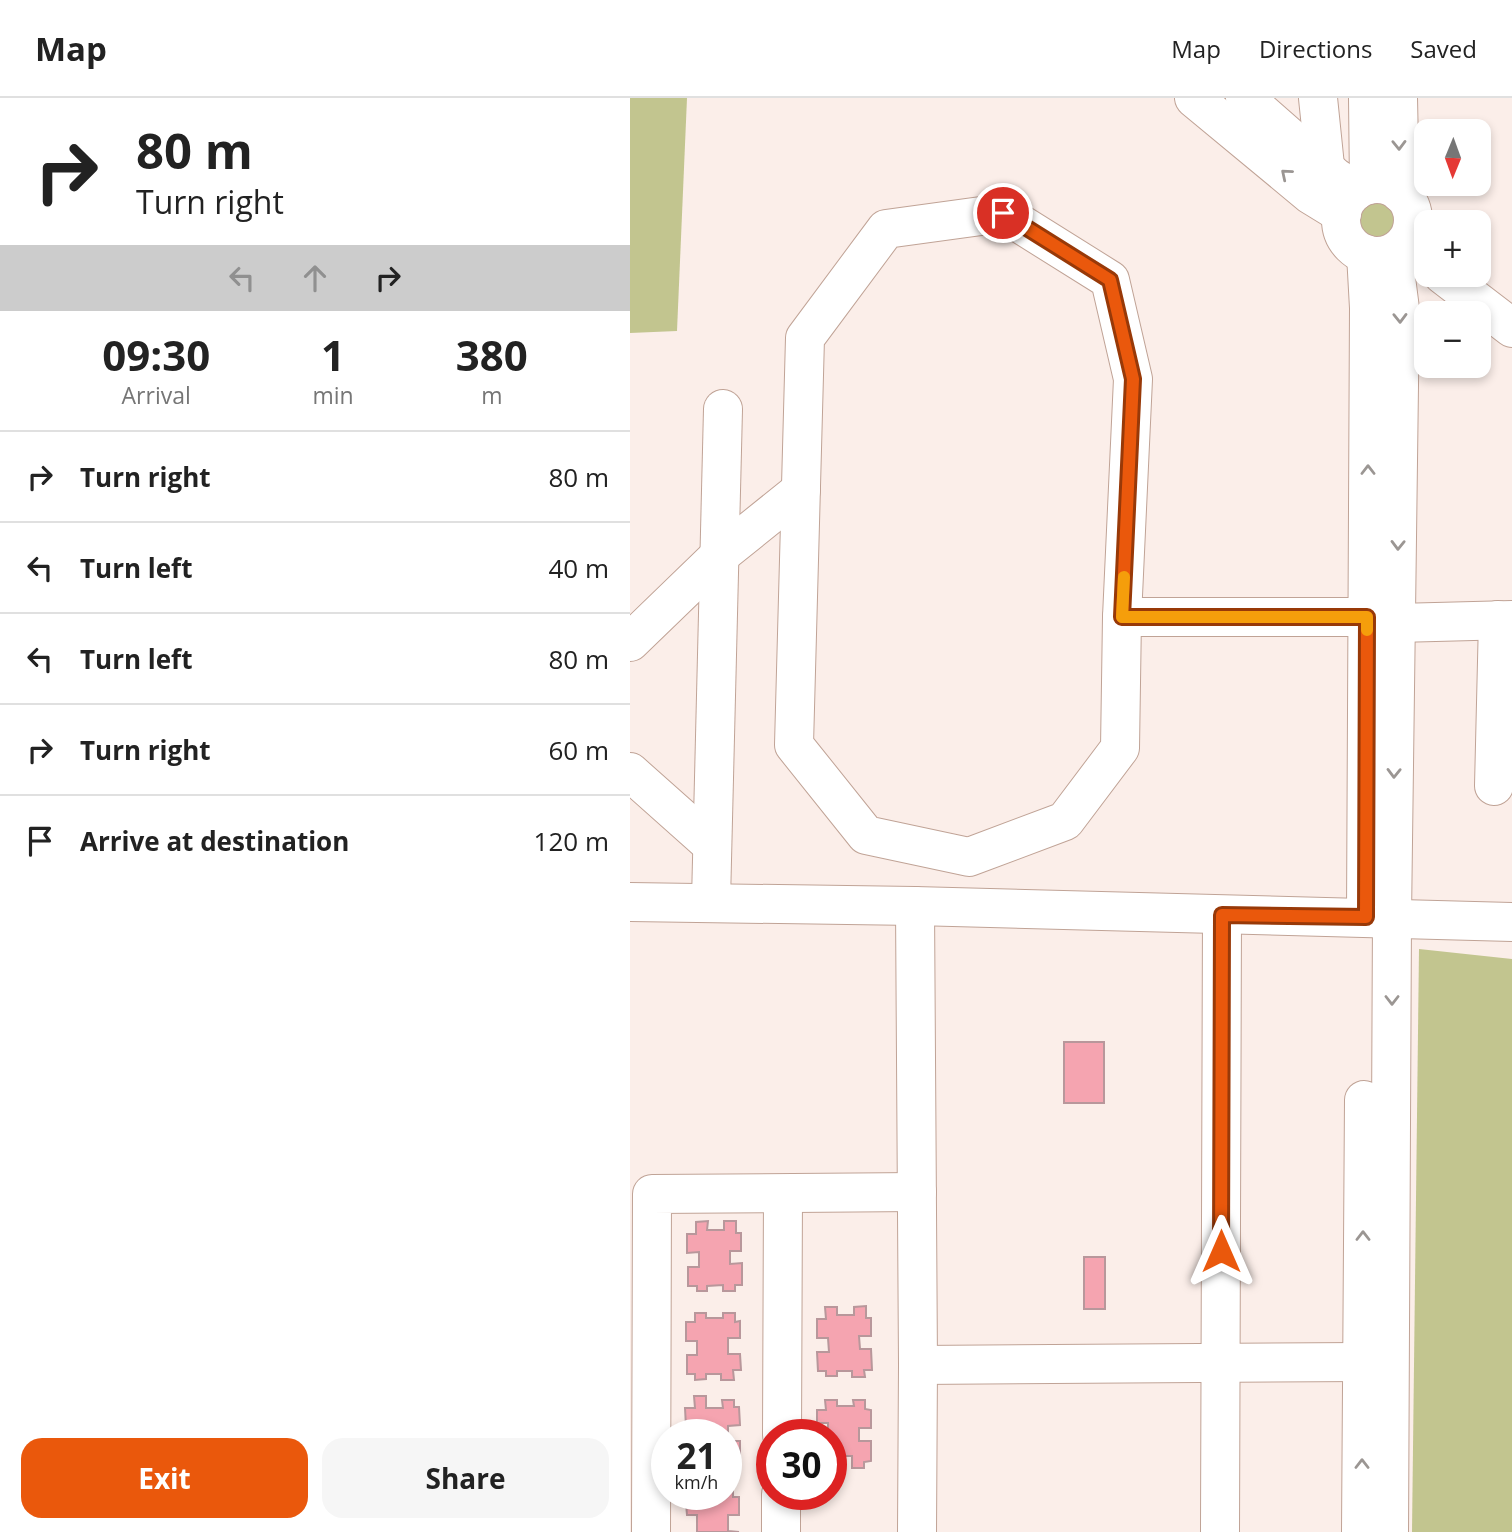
<!DOCTYPE html>
<meta charset="utf-8">
<style>
body{margin:0;font-family:"Open Sans",sans-serif;background:#f6f6f6;color:#222;height:100vh;display:flex;flex-direction:column;font-size:26px;white-space:nowrap}
*{box-sizing:border-box;margin:0}
p{font-size:23px;color:#767676}
.icon{flex:none;width:38px;height:38px;fill:none;stroke:currentColor;stroke-width:2;stroke-linecap:round;stroke-linejoin:round}
.map{position:relative;flex:1;overflow:hidden}
.side{display:flex;flex-direction:column;background:#fff;width:630px}
.side>*{flex:none}
.hud{background:#fff;color:#222;overflow:hidden}
.needle{width:46px;rotate:181deg}
.tools{position:absolute;left:784px;top:21px;display:grid;gap:14px}
.tools a{display:grid;place-items:center;width:77px;height:77px;border-radius:14px;background:#fff;box-shadow:0 4px 10px #0003;font-size:35px}
.speed{position:absolute;left:21px;top:1321px;display:flex;gap:14px;font-size:35px;font-weight:700;text-align:center}
.speed>*{display:grid;place-content:center;width:91px;height:91px;border-radius:50%;background:#fff;box-shadow:0 4px 10px #0003;line-height:1}
.speed small{font-size:18px;font-weight:400}
.speed .limit{border:10px solid #d22;background:#fff;color:#111}
.pin{position:absolute;display:grid;place-items:center;width:60px;height:60px;color:#fff;margin:-30px;border:4px solid #fff;border-radius:50%;box-shadow:0 2px 7px #0007}
.me{position:absolute;width:77px;margin:-38px;rotate:0deg;stroke-linejoin:round;filter:drop-shadow(0 0 5px #0008)}
.turn{display:flex;align-items:center;gap:24px;height:147px;padding:0 21px;font-size:32px}
.turn .icon{width:91px;height:91px;stroke-width:2.5}
.turn b{display:block;font-size:49px;line-height:60px}
.lanes{display:flex;align-items:center;height:66px;padding:0 21px;background:#0003;justify-content:center;gap:35px;direction:ltr}
.lanes .off{opacity:.35}
.eta{display:flex;justify-content:space-evenly;align-items:center;height:119px;text-align:center}
.eta b{font-size:42px;font-weight:700;line-height:49px}
.primary-button{display:flex;gap:14px;margin-top:auto;padding:14px 21px}
.primary-button a{flex:1;height:80px;border-radius:21px;background:#ea580c;color:#fff;font-size:28px;font-weight:700;line-height:80px;text-align:center}
.primary-button a+a{background:#f6f6f6;color:#222}
ul{padding:0;list-style:none}
li{display:flex;align-items:center;gap:21px;height:91px;padding:0 21px;border-top:2px solid #e0e0e0}
li div{flex:1}
li b{display:block;font-size:26px}
li em{font-style:normal}
header{display:flex;align-items:center;gap:42px;box-sizing:border-box;height:98px;padding:0 35px;background:#fff;border-bottom:2px solid #e0e0e0}
header strong{font-size:33px}
nav{display:flex;gap:38px;margin-inline-start:auto;font-size:24px}
main{display:flex;flex:1;min-height:0}
.map>svg:first-child{display:block}
.green{fill:#c2c58f}
.building{fill:#f5a4b0;stroke:#b8979b;stroke-width:2}
.lines{fill:none;stroke-linecap:round;stroke-linejoin:round}
.minor-casing{stroke:#c0a396;stroke-width:40}
.minor{stroke:#fff;stroke-width:38}
.oneway{stroke:#9b9693}
.route-casing{stroke:#983908;stroke-width:18}
.route{stroke:#ea580c;stroke-width:12}
.slow{stroke:#f59e0b;stroke-width:12}
</style>
<header>
<strong>Map</strong>
<nav><a>Map</a><a>Directions</a><a>Saved</a></nav>
</header>
<main>
<section class="side">
<div class="hud">
<div class="turn"><svg class="icon" aria-label="right" viewBox="0 0 24 24"><path d="M7 20v-9h11M14 6l5 5-5 5"/></svg><div><b>80 m</b>Turn right</div></div>
<div class="lanes"><svg class="icon off" aria-label="left" viewBox="0 0 24 24"><path d="M17 20v-9H6M10 6l-5 5 5 5"/></svg><svg class="icon off" aria-label="ahead" viewBox="0 0 24 24"><path d="M12 20V5M6 11l6-6 6 6"/></svg><svg class="icon" aria-label="right" viewBox="0 0 24 24"><path d="M7 20v-9h11M14 6l5 5-5 5"/></svg></div>
</div>
<div class="eta">
<div><b>09:30</b><p>Arrival</p></div>
<div><b>1</b><p>min</p></div>
<div><b>380</b><p>m</p></div>
</div>
<ul>
<li><svg class="icon" aria-label="right" viewBox="0 0 24 24"><path d="M7 20v-9h11M14 6l5 5-5 5"/></svg><div><b>Turn right</b></div><em>80 m</em></li>
<li><svg class="icon" aria-label="left" viewBox="0 0 24 24"><path d="M17 20v-9H6M10 6l-5 5 5 5"/></svg><div><b>Turn left</b></div><em>40 m</em></li>
<li><svg class="icon" aria-label="left" viewBox="0 0 24 24"><path d="M17 20v-9H6M10 6l-5 5 5 5"/></svg><div><b>Turn left</b></div><em>80 m</em></li>
<li><svg class="icon" aria-label="right" viewBox="0 0 24 24"><path d="M7 20v-9h11M14 6l5 5-5 5"/></svg><div><b>Turn right</b></div><em>60 m</em></li>
<li><svg class="icon" aria-label="arrive" viewBox="0 0 24 24"><path d="M6 21V4h12l-3 4 3 4H6"/></svg><div><b>Arrive at destination</b></div><em>120 m</em></li>
</ul>
<div class="primary-button"><a>Exit</a><a>Share</a></div>
</section>
<div class="map">
<svg width="882" height="1434" viewBox="0 0 882 1434">
<rect width="100%" height="100%" fill="#fbeee9"/>
<!-- green -->
<g class="green">
<path d="M 0,0 L 57,0 L 47,233 L 0,235 Z"/>
<circle cx="747" cy="121" r="20"/>
<path d="M 789,851 L 882,861 L 882,1434 L 782,1434 Z"/>
</g>
<!-- building -->
<g class="building">
<rect x="434" y="944" width="40" height="61"/>
<path d="M 78,1123 L 77,1132 L 94,1132 L 94,1123 L 106,1123 L 106,1135 L 111,1135 L 111,1153 L 100,1153 L 100,1166 L 112,1165 L 112,1187 L 105,1187 L 105,1193 L 93,1193 L 93,1187 L 77,1188 L 77,1193 L 67,1193 L 67,1188 L 58,1188 L 58,1169 L 69,1169 L 69,1154 L 57,1155 L 57,1136 L 66,1136 L 66,1124 Z"/>
<rect x="454" y="1159" width="21" height="52"/>
<path d="M 236,1208 L 236,1220 L 241,1220 L 241,1238 L 229,1238 L 230,1251 L 241,1251 L 242,1272 L 234,1272 L 235,1279 L 222,1279 L 222,1273 L 207,1273 L 207,1278 L 196,1278 L 196,1273 L 188,1273 L 187,1254 L 199,1254 L 198,1240 L 187,1240 L 187,1221 L 196,1221 L 195,1209 L 207,1209 L 207,1217 L 224,1217 L 224,1209 Z"/>
<path d="M 65,1215 L 76,1215 L 76,1220 L 93,1220 L 93,1215 L 105,1215 L 105,1224 L 110,1223 L 110,1240 L 98,1240 L 98,1256 L 110,1256 L 111,1272 L 103,1272 L 104,1282 L 91,1282 L 91,1276 L 76,1276 L 76,1281 L 65,1282 L 65,1276 L 57,1276 L 57,1257 L 67,1257 L 67,1243 L 56,1243 L 56,1224 L 65,1224 Z"/>
<path d="M 64,1298 L 76,1298 L 76,1310 L 93,1310 L 92,1302 L 104,1302 L 104,1309 L 109,1309 L 110,1327 L 98,1328 L 98,1343 L 110,1343 L 110,1361 L 103,1361 L 103,1368 L 96,1368 L 96,1337 L 67,1337 L 67,1329 L 56,1329 L 55,1310 L 65,1310 Z"/>
<path d="M 195,1302 L 207,1302 L 207,1308 L 224,1308 L 223,1302 L 235,1302 L 235,1311 L 241,1312 L 241,1330 L 229,1330 L 229,1343 L 241,1343 L 241,1363 L 234,1364 L 234,1370 L 222,1370 L 222,1358 L 207,1358 L 207,1369 L 201,1370 L 201,1337 L 198,1337 L 198,1325 L 187,1325 L 187,1312 L 196,1312 Z"/>
<path d="M 96,1391 L 103,1391 L 103,1399 L 109,1399 L 109,1417 L 98,1417 L 98,1433 L 109,1434 L 67,1434 L 67,1417 L 57,1417 L 56,1405 L 64,1405 L 64,1396 L 96,1396 Z"/>
</g>
<g class="lines">
<defs>
<g id="minor">
<path d="M 564,0 L 681,97 L 712,116"/>
<path d="M 615,0 L 705,79 L 726,93"/>
<path d="M 688,0 L 695,68"/>
<path d="M 738,0 L 739,87"/>
<path d="M 768,0 L 770,95"/>
<circle cx="747" cy="122" r="36"/>
<path d="M 373,115 L 480,182 L 503,281 L 492,519 L 490,650 L 435,723 L 339,759 L 236,737 L 164,647 L 175,240 L 256,131 Z"/>
<path d="M 813,177 L 882,230"/>
<path d="M 492,519 L 737,519"/>
<path d="M 767,525 L 882,522"/>
<path d="M 0,544 L 89,458 L 171,392"/>
<path d="M 0,674 L 82,747"/>
<path d="M 864,688 L 868,522"/>
<path d="M 81,803 L 93,311"/>
<path d="M 0,804 L 285,808 L 882,824"/>
<path d="M 285,808 L 288,1267 L 287,1434"/>
<path d="M 736,816 L 739,210 L 736,156"/>
<path d="M 288,1267 L 732,1264"/>
<path d="M 152,1337 L 153,1096"/>
<path d="M 21,1434 L 22,1096 L 287,1094"/>
<path d="M 151,1434 L 151,1396"/>
<path d="M 590,1434 L 592,817"/>
<path d="M 731,1434 L 734,1002"/>
<path d="M 759,1434 L 762,820 L 770,211 L 766,180 L 769,152"/>
</g>
</defs>
<!-- minor casing -->
<use href="#minor" class="minor-casing"/>
<!-- minor -->
<use href="#minor" class="minor"/>
</g>
<!-- one-way arrows -->
<defs><path id="oneway-chevron" d="M-2-3.5L2.5 0L-2 3.5" fill="none" stroke-width="1.6" stroke-linecap="round" stroke-linejoin="round" transform="scale(1.75)"/></defs>
<g class="oneway">
<use href="#oneway-chevron" transform="translate(769 47) rotate(89)"/>
<use href="#oneway-chevron" transform="translate(656 76) rotate(-140)"/>
<use href="#oneway-chevron" transform="translate(770 220) rotate(89)"/>
<use href="#oneway-chevron" transform="translate(738 372) rotate(-90)"/>
<use href="#oneway-chevron" transform="translate(768 447) rotate(91)"/>
<use href="#oneway-chevron" transform="translate(764 675) rotate(91)"/>
<use href="#oneway-chevron" transform="translate(762 902) rotate(90)"/>
<use href="#oneway-chevron" transform="translate(733 1138) rotate(-90)"/>
<use href="#oneway-chevron" transform="translate(732 1366) rotate(-90)"/>
</g>
<g class="lines">
<defs>
<path id="route" d="M 373,115 L 480,182 L 503,281 L 492,519 L 737,519 L 736,819 L 592,817 L 591,1153"/>
</defs>
<!-- route casing -->
<use href="#route" class="route-casing"/>
<!-- route -->
<use href="#route" class="route"/>
<!-- slow -->
<path class="slow" d="M 494,479 L 492,519 L 737,519 L 737,532"/>
</g>
</svg>
<div class="tools">
<a><svg class="needle" viewBox="-14 -14 28 28"><path d="M0-13l5 13h-10z" fill="#e53935"/><path d="M0 13l5-13h-10z" fill="#767676"/></svg></a>
<a>+</a>
<a>−</a>
</div>
<div class="speed"><div>21<small>km/h</small></div><div class="limit">30</div></div>
<div class="pin" style="left:373px;top:115px;background:#d93025"><svg class="icon" aria-label="arrive" viewBox="0 0 24 24"><path d="M6 21V4h12l-3 4 3 4H6"/></svg></div>
<svg class="me" style="left:591px;top:1153px" viewBox="-20 -20 40 40"><path d="M0-17L14 15 0 8-14 15z" fill="#ea580c" stroke="#fff" stroke-width="4"/></svg>
</div>
</main>
